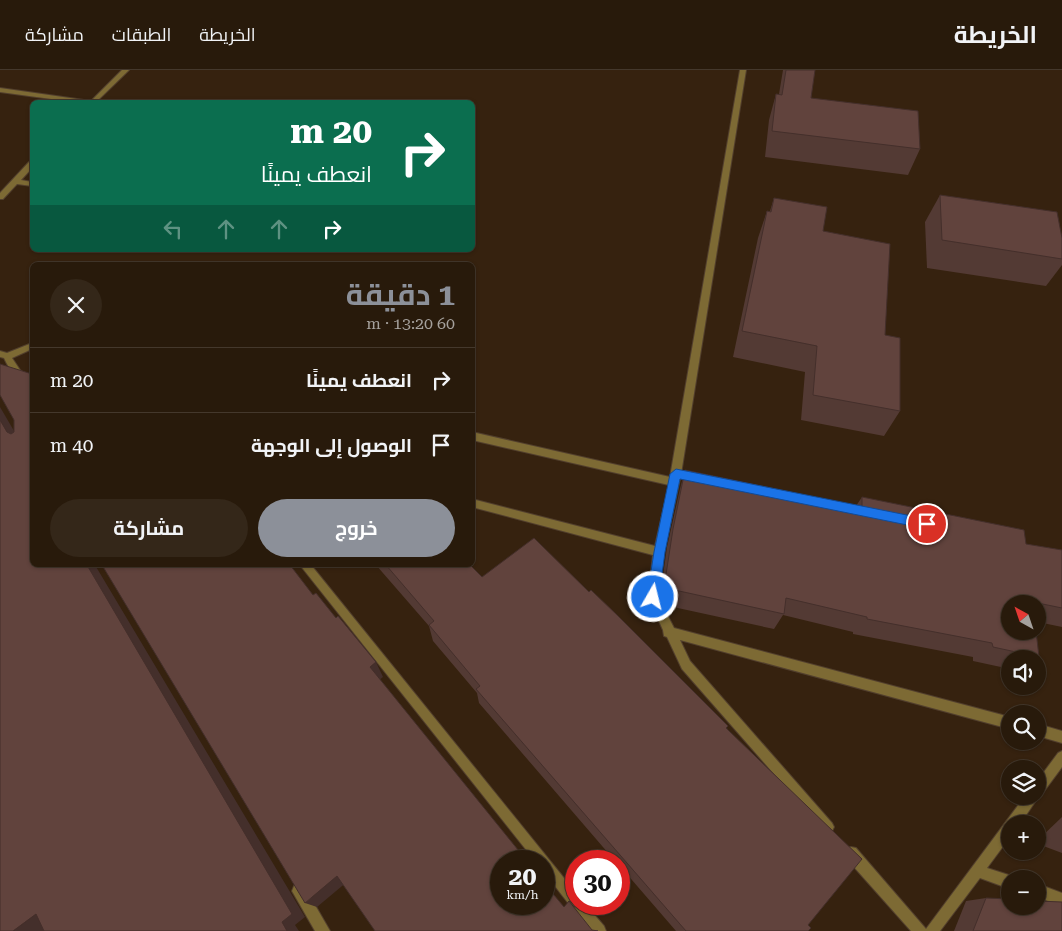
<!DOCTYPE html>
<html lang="ar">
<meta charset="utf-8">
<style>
body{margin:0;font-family:"Roboto Serif",Cairo,serif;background:#342719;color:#f1f3f6;direction:rtl;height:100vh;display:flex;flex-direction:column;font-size:19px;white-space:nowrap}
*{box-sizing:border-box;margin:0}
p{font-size:16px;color:#a5a19d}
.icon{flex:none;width:28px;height:28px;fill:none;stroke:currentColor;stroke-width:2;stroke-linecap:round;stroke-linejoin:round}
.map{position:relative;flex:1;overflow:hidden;direction:ltr}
.panel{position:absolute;left:30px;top:192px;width:445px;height:305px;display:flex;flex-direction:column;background:#281a0b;border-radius:8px;box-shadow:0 1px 4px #0004,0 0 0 1px #44382c;direction:rtl}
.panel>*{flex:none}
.banner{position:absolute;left:30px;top:30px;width:445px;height:152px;border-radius:8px;box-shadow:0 1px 4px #0004,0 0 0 1px #44382c;direction:rtl;background:#0b6e4f;color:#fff;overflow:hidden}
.needle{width:32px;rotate:320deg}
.tools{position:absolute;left:1001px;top:525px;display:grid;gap:10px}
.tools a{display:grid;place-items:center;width:45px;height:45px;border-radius:50%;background:#281a0b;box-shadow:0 1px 4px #0004,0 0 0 1px #44382c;font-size:25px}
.speed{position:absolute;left:490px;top:780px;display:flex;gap:10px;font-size:25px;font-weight:700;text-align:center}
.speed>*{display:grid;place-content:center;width:65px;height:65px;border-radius:50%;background:#281a0b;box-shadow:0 1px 4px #0004,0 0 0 1px #44382c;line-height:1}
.speed small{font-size:12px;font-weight:400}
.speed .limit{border:8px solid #d22;background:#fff;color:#111}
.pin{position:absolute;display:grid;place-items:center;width:42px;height:42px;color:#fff;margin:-21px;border:2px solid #fff;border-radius:50%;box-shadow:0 1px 5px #0007}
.me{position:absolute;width:55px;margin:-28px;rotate:8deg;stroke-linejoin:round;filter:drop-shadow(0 0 4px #0008)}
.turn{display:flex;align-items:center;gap:18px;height:105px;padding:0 20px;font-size:22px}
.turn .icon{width:65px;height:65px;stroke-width:2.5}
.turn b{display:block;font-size:35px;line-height:42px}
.lanes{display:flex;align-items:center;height:48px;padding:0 20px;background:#0003;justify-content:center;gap:25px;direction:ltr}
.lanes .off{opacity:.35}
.round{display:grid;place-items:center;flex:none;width:52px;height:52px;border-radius:26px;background:#342719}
.head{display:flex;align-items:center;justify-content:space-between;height:85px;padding:0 20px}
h1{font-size:30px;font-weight:700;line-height:38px;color:#8c9099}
.action{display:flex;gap:10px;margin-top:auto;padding:10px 20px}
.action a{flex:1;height:58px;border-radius:30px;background:#8c9099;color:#fff;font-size:20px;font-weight:700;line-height:58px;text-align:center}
.action a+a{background:#342719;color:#f1f3f6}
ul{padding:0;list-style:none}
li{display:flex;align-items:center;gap:15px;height:65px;padding:0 20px;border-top:1px solid #44382c}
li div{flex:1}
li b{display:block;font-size:19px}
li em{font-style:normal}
header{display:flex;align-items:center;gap:30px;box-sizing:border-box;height:70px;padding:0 25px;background:#281a0b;border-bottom:1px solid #44382c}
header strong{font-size:24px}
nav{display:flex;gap:28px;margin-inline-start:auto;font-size:18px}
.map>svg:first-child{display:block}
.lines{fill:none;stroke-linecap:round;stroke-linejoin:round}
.service-casing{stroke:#523f2d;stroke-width:2}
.minor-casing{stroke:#523f2d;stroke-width:2}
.service{fill:#7d6a34;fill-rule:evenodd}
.minor{fill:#7d6a34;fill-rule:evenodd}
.wall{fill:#533a34}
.shaded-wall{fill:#442f2b}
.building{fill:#61433d;stroke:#442f2b}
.route{fill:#1a73e8;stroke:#114b97}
</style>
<header>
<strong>الخريطة</strong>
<nav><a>الخريطة</a><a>الطبقات</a><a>مشاركة</a></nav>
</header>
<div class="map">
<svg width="1062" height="861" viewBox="0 0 1062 861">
<rect width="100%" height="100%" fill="#36220f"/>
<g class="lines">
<defs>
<g id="service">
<path d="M 122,0 L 129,0 L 96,32 L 90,32 Z"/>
<path d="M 0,18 L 84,30 L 87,32 L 73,32 L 0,22 Z"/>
<path d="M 29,92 L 32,92 L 32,98 L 21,110 L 32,112 L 32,116 L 17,114 L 3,129 L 0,129 L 0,123 Z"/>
</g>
<g id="minor">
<path d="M 740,0 L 746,0 L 681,404 L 664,482 L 658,527 L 674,558 L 1010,647 L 1010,659 L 680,570 L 690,591 L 832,753 L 834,757 L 832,761 L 828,763 L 824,761 L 682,599 L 667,567 L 664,566 L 663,560 L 648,527 L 653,485 L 472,437 L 472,429 L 655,476 L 669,415 L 472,370 L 472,362 L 670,407 Z"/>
<path d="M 32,273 L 32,279 L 12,288 L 20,300 L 32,310 L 32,317 C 18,312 10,301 4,288 L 0,287 L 0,281 L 7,283 Z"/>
<path d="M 300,495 L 311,495 L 576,823 L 576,834 L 585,834 L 604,856 L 606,861 L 590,861 L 544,802 L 544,791 L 535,791 Z"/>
<path d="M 1038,654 L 1062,661 L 1062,673 L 1038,666 Z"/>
<path d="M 1062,681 L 1062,697 L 1042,724 L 1039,726 L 1020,754 L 1010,754 L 1010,767 L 987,798 L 1015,807 L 1015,809 L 1010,809 L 1010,819 L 980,808 L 940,861 L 911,861 L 846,788 L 845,783 L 846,778 L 851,777 L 856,778 L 926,859 L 1025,726 L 1038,726 L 1038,710 L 1058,683 Z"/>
<path d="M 299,814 L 304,816 L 330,861 L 315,861 L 292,821 L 294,816 Z"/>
<path d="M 1038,814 L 1062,823 L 1062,837 L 1038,827 Z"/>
</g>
</defs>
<!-- service casing -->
<use href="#service" class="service-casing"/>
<!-- minor casing -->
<use href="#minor" class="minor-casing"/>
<!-- service -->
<use href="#service" class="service"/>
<!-- minor -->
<use href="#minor" class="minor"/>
</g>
<!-- wall -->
<g class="wall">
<path d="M 783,0 L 815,0 L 811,28 L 920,79 L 908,105 L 765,87 L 769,50 L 776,24 L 779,24 Z"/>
<path d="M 940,125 L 1062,168 L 1062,195 L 1046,216 L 927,198 L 925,152 Z"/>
<path d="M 774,128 L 823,161 L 885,265 L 900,341 L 884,366 L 801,350 L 805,302 L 733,287 L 758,168 L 767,141 L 770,141 Z"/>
<path d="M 685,400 L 856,436 L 862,427 L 1026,474 L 1062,480 L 1062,557 L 1038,552 L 1038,534 L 1010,534 L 1039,587 L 1036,589 L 1010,589 L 1010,599 L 973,591 L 973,587 L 853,564 L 853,562 L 783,545 L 774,559 L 664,535 L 660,527 L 667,477 L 680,419 Z"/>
<path d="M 376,495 L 470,495 L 482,507 L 727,658 L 808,855 L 808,861 L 676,861 L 619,795 L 619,791 L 615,791 L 479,633 L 477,623 L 433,571 L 429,556 Z"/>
<path d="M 1062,747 L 1062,783 L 1038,774 L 1038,770 Z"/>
<path d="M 986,828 L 1062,861 L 954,861 L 966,831 Z"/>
</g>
<!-- shaded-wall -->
<g class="shaded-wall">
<path d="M 0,337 L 27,383 L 7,362 L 0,350 Z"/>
<path d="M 87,495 L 95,495 L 305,847 L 295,855 L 299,861 L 287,861 L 282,852 Z"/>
<path d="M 376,592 L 383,607 L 378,611 L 370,597 Z"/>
<path d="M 337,806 L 348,811 L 317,837 L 305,833 Z"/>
<path d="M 36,844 L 45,861 L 13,861 Z"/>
</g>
<!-- building -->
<g class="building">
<path d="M 786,0 L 815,0 L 811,28 L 918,41 L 920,79 L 772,61 L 776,24 L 782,25 Z"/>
<path d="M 940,125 L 1057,142 L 1062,168 L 1062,189 L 942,170 Z"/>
<path d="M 774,128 L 827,137 L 823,161 L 890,174 L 885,265 L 900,268 L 900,341 L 813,325 L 817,276 L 742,261 L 767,141 L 771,142 Z"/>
<path d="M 0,294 L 32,304 L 32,495 L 87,495 L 292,844 L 282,852 L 287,861 L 44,861 L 36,844 L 13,861 L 0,861 L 0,350 L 7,362 L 11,364 L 14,362 L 14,350 L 0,325 Z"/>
<path d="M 685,400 L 862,437 L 862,427 L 1024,460 L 1026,474 L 1062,480 L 1062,538 L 1033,532 L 1033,534 L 1010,534 L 1010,561 L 1036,561 L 1039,587 L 993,577 L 992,573 L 867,549 L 867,547 L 786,528 L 784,544 L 670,519 L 665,511 L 673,459 Z"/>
<path d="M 534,468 L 589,522 L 591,520 L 617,545 L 728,656 L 726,658 L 862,789 L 808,855 L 811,858 L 808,861 L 686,861 L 476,619 L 480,616 L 429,555 L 434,551 L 386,495 L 470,495 L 482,507 Z"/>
<path d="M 102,495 L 290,495 L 313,525 L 316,523 L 336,548 L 338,546 L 376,592 L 370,597 L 527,791 L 501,791 L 501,834 L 544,834 L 544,813 L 564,837 L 569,831 L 592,860 L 598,861 L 375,861 L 337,806 L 305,833 Z"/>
<path d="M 986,828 L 1010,829 L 1010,836 L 1038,836 L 1038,831 L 1062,832 L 1062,861 L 973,861 Z"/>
</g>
<!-- route -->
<path class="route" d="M 676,399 L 927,449 L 931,451 L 933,454 L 931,458 L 927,459 L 680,409 L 665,482 L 659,527 L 657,531 L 653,533 L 649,531 L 647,527 L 654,482 L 670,404 Z"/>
</svg>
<div class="tools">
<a><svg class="needle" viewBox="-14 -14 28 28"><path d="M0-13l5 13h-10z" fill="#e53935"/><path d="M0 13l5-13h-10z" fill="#a5a19d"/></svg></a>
<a><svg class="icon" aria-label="sound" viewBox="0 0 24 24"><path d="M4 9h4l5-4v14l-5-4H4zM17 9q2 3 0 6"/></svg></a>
<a><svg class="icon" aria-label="search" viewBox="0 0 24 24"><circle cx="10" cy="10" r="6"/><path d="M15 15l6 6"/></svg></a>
<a><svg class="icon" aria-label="layers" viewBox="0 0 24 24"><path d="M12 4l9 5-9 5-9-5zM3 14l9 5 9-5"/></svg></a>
<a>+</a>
<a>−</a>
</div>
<div class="speed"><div>20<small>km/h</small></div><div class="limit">30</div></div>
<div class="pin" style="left:927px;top:454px;background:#d93025"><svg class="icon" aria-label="arrive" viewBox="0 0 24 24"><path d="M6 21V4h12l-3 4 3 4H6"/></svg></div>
<svg class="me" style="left:653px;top:527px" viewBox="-20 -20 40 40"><circle r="17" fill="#1a73e8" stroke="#fff" stroke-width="3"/><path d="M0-11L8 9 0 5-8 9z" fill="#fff"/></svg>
<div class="banner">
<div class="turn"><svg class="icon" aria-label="right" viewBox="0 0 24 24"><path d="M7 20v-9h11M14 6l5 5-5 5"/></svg><div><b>20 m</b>انعطف يمينًا</div></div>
<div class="lanes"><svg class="icon off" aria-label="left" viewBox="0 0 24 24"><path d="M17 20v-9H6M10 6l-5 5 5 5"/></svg><svg class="icon off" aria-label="ahead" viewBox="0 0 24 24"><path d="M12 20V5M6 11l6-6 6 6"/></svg><svg class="icon off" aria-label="ahead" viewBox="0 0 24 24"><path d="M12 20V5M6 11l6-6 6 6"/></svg><svg class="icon" aria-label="right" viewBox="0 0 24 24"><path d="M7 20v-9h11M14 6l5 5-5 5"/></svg></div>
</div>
<section class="panel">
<div class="head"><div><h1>1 دقيقة</h1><p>60 m · 13:20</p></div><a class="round"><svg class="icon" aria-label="close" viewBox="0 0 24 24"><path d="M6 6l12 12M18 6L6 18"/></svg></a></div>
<ul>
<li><svg class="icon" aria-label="right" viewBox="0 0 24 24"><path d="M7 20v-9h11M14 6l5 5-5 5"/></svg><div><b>انعطف يمينًا</b></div><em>20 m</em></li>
<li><svg class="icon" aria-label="arrive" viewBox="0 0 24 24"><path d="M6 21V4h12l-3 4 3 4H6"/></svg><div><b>الوصول إلى الوجهة</b></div><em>40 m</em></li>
</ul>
<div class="action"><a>خروج</a><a>مشاركة</a></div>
</section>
</div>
